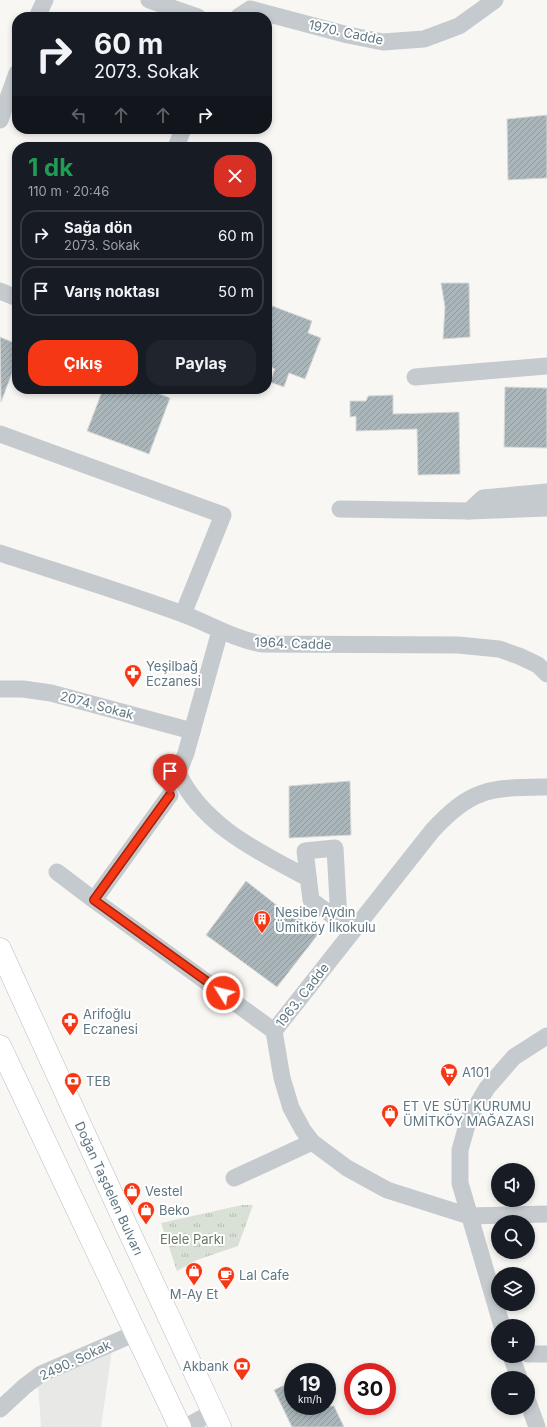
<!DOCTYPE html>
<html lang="tr">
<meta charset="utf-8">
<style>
body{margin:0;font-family:Inter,sans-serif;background:#20242c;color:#f1f3f6;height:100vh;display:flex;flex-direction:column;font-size:15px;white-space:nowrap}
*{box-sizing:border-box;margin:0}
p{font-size:13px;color:#9ea1a6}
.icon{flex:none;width:22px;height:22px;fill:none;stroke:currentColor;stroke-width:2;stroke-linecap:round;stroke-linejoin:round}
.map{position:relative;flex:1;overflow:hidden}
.details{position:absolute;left:12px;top:142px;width:260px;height:252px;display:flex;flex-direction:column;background:#171b24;border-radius:16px;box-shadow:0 2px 6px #0003}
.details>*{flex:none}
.banner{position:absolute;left:12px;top:12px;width:260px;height:122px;border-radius:16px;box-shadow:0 2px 6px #0003;background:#171b24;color:#f1f3f6;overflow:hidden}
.fabs{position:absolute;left:491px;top:1163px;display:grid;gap:8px}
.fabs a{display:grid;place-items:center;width:44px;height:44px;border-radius:50%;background:#171b24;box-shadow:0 2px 6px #0003;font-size:20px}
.speed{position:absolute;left:284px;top:1363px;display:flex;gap:8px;font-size:20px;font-weight:700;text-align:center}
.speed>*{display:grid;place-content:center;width:52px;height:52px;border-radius:50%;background:#171b24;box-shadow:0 2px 6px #0003;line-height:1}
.speed small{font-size:10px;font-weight:400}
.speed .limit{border:6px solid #d22;background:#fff;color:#111}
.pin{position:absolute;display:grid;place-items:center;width:34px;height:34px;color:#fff;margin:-41px -17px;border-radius:50% 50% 50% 0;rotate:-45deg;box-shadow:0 0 4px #0007}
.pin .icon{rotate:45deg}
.me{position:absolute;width:44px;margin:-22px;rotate:306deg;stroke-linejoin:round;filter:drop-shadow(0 0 3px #0008)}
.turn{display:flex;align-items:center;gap:14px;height:84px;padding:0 16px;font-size:18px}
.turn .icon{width:52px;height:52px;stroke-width:2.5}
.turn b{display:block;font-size:28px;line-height:34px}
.lanes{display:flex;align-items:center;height:38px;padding:0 16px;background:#0003;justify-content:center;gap:20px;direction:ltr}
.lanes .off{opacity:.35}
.round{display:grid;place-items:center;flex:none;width:42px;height:42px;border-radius:16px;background:#20242c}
.head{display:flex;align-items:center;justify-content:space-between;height:68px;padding:0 16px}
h1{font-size:24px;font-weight:700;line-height:30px;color:#1e9e55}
.cta{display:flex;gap:8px;margin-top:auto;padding:8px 16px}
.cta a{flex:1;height:46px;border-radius:16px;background:#f63716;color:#fff;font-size:16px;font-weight:700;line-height:46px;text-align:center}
.cta a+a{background:#20242c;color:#f1f3f6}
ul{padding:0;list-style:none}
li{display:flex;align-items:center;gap:12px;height:50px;margin:0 8px 6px;padding:0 8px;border:2px solid #363941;border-radius:16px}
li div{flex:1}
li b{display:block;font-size:15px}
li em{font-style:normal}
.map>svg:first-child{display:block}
.built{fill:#e8e9e7}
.park{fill:url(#park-tufts)}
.building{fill:url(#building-hatch);stroke:#d9d9d7}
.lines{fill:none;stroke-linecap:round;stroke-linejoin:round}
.primary-casing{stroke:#b7bdc0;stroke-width:23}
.street{stroke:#c4cacd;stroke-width:17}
.primary{stroke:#fff;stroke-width:22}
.route-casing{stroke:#a0240e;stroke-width:10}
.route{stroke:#f63716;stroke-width:7}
.labels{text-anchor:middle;stroke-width:4;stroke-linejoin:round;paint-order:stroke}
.street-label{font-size:13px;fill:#5f7682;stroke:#fff}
.poi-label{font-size:13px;fill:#5f7682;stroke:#fff;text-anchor:start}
.park-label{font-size:13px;fill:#667a5f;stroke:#fff}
</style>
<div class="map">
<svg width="547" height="1427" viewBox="0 0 547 1427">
<defs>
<pattern id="park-tufts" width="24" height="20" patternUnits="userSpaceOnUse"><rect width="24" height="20" fill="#d9e0d5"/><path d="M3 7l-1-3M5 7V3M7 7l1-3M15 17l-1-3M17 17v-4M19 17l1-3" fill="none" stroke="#b3bab2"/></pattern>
<pattern id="building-hatch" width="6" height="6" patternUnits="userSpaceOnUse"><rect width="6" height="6" fill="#aab6ba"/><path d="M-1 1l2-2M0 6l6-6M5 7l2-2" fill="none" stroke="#8e999d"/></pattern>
</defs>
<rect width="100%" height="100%" fill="#f8f7f4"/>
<!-- built -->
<path class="built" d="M 112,1350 L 101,1427 L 40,1427 L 41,1426 L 38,1385 Z"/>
<!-- park -->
<path class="park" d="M 242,1205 L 253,1205 L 238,1246 L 197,1260 L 177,1271 L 161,1223 Z"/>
<!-- building -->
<g class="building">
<path d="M 547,115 L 547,178 L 508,180 L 507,119 Z"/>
<path d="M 441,283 L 469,283 L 470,337 L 443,339 L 445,307 Z"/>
<path d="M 267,304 L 312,321 L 308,333 L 321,338 L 305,379 L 289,373 L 284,387 L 270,382 L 275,369 L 267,365 Z"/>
<path d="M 0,337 L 17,344 L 17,360 L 1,402 Z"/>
<path d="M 505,387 L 547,388 L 547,448 L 504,447 Z"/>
<path d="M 103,389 L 147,389 L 170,398 L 149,454 L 87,431 Z"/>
<path d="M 393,395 L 393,414 L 459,412 L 460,474 L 418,475 L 417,429 L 356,431 L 356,416 L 350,417 L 350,401 L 366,401 L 368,396 Z"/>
<path d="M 350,781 L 351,835 L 289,838 L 289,786 Z"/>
<path d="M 246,881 L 279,907 L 284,906 L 319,933 L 277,987 L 206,935 Z"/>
<path d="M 293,1381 L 293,1406 L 334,1406 L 344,1427 L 292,1427 L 274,1390 Z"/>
</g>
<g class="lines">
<defs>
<g id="primary">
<path id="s1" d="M 0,949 L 127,1227 L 220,1427"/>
<path d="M 0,1046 L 180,1427"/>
</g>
</defs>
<!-- primary casing -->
<use href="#primary" class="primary-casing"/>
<!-- street -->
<g class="street">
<path d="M 149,0 L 198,17"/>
<path d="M 37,17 L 45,0"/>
<path d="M 238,17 L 250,9 L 348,35 L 383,42 L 424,39 L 459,26 L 495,0"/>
<path d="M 0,120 L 17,73"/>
<path d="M 176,147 L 183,129"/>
<path d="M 0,291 L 17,298"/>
<path d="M 415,377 L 547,366"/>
<path d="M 0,434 L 223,515 L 183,614"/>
<path d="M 340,509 L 469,511 L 547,508"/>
<path d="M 469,511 L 483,498 L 547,492"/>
<path d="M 0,553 C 61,573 123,592 183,614 C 210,624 234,639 262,644 L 458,645 L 499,649 L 519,656 L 538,665 L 547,674"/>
<path d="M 220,631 L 186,753 L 178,773 C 203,826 259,852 308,878"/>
<path d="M 0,689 L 23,689 L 51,693 L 192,731"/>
<path d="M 547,787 C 491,788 472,787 432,831 L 274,1031 L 282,1078 L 291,1108 L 303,1130 L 312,1142 L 347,1168 L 387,1190 L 469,1216 L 547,1214"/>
<path d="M 170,795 L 94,900 L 274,1031"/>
<path d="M 57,872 L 94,900"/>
<path d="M 339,920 L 335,848 L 305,851 L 311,900 L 352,930"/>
<path d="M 234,1178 L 312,1142"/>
<path d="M 502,1326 L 460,1183 L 460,1150 L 469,1118 L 487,1088 L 514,1057 L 547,1036"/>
<path d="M 528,1354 L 547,1354"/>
<path d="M 511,1356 L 519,1378"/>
<path d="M 528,1402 L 537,1427"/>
<path d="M 0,1409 L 25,1386 L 41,1374 L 136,1333"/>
<path d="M 186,1427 L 213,1412"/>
</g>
<!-- primary -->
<use href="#primary" class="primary"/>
</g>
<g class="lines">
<defs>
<path id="route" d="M 170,795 L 94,900 L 223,993"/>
</defs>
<!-- route casing -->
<use href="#route" class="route-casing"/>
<!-- route -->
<use href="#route" class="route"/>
</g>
<!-- icons -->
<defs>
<symbol id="pharmacy-pin" viewBox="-11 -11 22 30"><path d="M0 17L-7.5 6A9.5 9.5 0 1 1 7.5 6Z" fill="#f63716" stroke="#fff"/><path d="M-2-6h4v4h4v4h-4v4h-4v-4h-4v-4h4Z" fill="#fff"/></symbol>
<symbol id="building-pin" viewBox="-11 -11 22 30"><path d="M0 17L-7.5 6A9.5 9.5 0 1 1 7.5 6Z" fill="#f63716" stroke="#fff"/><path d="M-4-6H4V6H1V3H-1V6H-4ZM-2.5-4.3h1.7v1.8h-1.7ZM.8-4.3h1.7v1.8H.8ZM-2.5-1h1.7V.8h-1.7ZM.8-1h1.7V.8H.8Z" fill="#fff"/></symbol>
<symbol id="supermarket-pin" viewBox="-11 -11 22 30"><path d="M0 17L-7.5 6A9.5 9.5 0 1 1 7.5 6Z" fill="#f63716" stroke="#fff"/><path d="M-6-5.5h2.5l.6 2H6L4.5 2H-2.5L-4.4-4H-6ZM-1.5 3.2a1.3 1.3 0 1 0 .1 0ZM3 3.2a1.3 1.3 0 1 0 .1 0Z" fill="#fff"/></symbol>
<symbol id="bank-pin" viewBox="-11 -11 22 30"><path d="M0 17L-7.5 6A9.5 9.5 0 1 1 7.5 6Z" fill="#f63716" stroke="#fff"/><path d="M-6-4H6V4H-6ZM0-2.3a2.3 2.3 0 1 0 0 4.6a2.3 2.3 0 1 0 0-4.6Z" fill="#fff"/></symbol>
<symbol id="shop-pin" viewBox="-11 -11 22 30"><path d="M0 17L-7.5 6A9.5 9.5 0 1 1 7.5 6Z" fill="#f63716" stroke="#fff"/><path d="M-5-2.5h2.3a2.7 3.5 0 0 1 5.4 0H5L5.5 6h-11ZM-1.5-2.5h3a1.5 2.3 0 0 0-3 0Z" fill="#fff"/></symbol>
<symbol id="cafe-pin" viewBox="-11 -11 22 30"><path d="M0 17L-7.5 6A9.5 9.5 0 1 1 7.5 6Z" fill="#f63716" stroke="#fff"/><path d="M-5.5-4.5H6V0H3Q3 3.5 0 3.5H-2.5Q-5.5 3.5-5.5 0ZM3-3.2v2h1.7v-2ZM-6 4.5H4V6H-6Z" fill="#fff"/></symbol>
</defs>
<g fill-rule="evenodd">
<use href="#pharmacy-pin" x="123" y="663" width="20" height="27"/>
<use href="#building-pin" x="252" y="909" width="20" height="27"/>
<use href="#pharmacy-pin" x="60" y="1011" width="20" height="27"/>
<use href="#supermarket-pin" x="439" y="1062" width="20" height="27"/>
<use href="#bank-pin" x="63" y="1071" width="20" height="27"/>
<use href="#shop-pin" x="380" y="1103" width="20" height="27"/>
<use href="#shop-pin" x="122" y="1181" width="20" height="27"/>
<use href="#shop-pin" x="136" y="1200" width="20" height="27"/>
<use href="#shop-pin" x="184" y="1261" width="20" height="27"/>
<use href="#cafe-pin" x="216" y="1265" width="20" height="27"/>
<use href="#bank-pin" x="232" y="1356" width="20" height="27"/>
</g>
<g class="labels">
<!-- street labels -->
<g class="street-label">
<text transform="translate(346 32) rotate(12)" y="5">1970. Cadde</text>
<text transform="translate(293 643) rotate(2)" y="5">1964. Cadde</text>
<text transform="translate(97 705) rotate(15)" y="5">2074. Sokak</text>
<text transform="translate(302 995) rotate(-52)" y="5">1963. Cadde</text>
<text dy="5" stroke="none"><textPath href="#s1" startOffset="263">Doğan Taşdelen Bulvarı</textPath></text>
<text transform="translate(75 1360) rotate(-25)" y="5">2490. Sokak</text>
</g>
<!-- poi labels -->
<g class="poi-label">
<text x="146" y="671">Yeşilbağ<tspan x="146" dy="15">Eczanesi</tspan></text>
<text x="275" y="917">Nesibe Aydın<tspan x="275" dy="15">Ümitköy İlkokulu</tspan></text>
<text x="83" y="1019">Arifoğlu<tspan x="83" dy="15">Eczanesi</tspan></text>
<text x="462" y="1077">A101</text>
<text x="86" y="1086">TEB</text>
<text x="403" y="1111">ET VE SÜT KURUMU<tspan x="403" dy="15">ÜMİTKÖY MAĞAZASI</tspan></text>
<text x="145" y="1196">Vestel</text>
<text x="159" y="1215">Beko</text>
<text x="239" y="1280">Lal Cafe</text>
<text x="194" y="1299" text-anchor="middle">M-Ay Et</text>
<text x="229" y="1371" text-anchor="end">Akbank</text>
</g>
<!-- park labels -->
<g class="park-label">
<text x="192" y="1244">Elele Parkı</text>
</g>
</g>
</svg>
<div class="fabs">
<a><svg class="icon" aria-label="sound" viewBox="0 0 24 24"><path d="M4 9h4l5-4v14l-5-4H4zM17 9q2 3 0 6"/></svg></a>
<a><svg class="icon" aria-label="search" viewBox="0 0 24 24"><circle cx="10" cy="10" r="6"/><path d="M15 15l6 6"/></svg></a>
<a><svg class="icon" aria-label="layers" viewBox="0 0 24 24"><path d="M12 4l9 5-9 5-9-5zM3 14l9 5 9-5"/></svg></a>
<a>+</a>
<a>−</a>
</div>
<div class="speed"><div>19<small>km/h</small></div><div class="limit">30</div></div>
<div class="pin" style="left:170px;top:795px;background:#d93025"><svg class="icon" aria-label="arrive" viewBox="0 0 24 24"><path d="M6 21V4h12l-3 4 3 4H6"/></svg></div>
<svg class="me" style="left:223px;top:993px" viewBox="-20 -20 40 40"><circle r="17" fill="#f63716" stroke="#fff" stroke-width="3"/><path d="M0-11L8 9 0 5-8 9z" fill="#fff"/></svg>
<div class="banner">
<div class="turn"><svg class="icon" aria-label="right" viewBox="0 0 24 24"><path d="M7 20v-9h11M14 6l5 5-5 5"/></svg><div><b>60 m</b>2073. Sokak</div></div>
<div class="lanes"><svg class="icon off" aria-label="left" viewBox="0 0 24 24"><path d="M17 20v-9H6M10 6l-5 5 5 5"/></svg><svg class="icon off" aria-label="ahead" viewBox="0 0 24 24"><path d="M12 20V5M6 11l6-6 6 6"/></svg><svg class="icon off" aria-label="ahead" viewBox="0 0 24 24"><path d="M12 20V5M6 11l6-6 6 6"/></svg><svg class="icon" aria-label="right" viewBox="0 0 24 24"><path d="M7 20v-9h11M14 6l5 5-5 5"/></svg></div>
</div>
<section class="details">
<div class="head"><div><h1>1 dk</h1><p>110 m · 20:46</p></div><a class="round" style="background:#d93025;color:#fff"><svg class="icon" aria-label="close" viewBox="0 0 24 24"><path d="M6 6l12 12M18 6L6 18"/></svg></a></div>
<ul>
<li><svg class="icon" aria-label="right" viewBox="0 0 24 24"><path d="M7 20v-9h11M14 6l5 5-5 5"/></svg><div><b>Sağa dön</b><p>2073. Sokak</p></div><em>60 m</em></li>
<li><svg class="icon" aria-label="arrive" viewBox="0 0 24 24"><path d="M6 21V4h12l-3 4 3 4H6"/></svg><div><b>Varış noktası</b></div><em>50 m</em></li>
</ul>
<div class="cta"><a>Çıkış</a><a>Paylaş</a></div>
</section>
</div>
